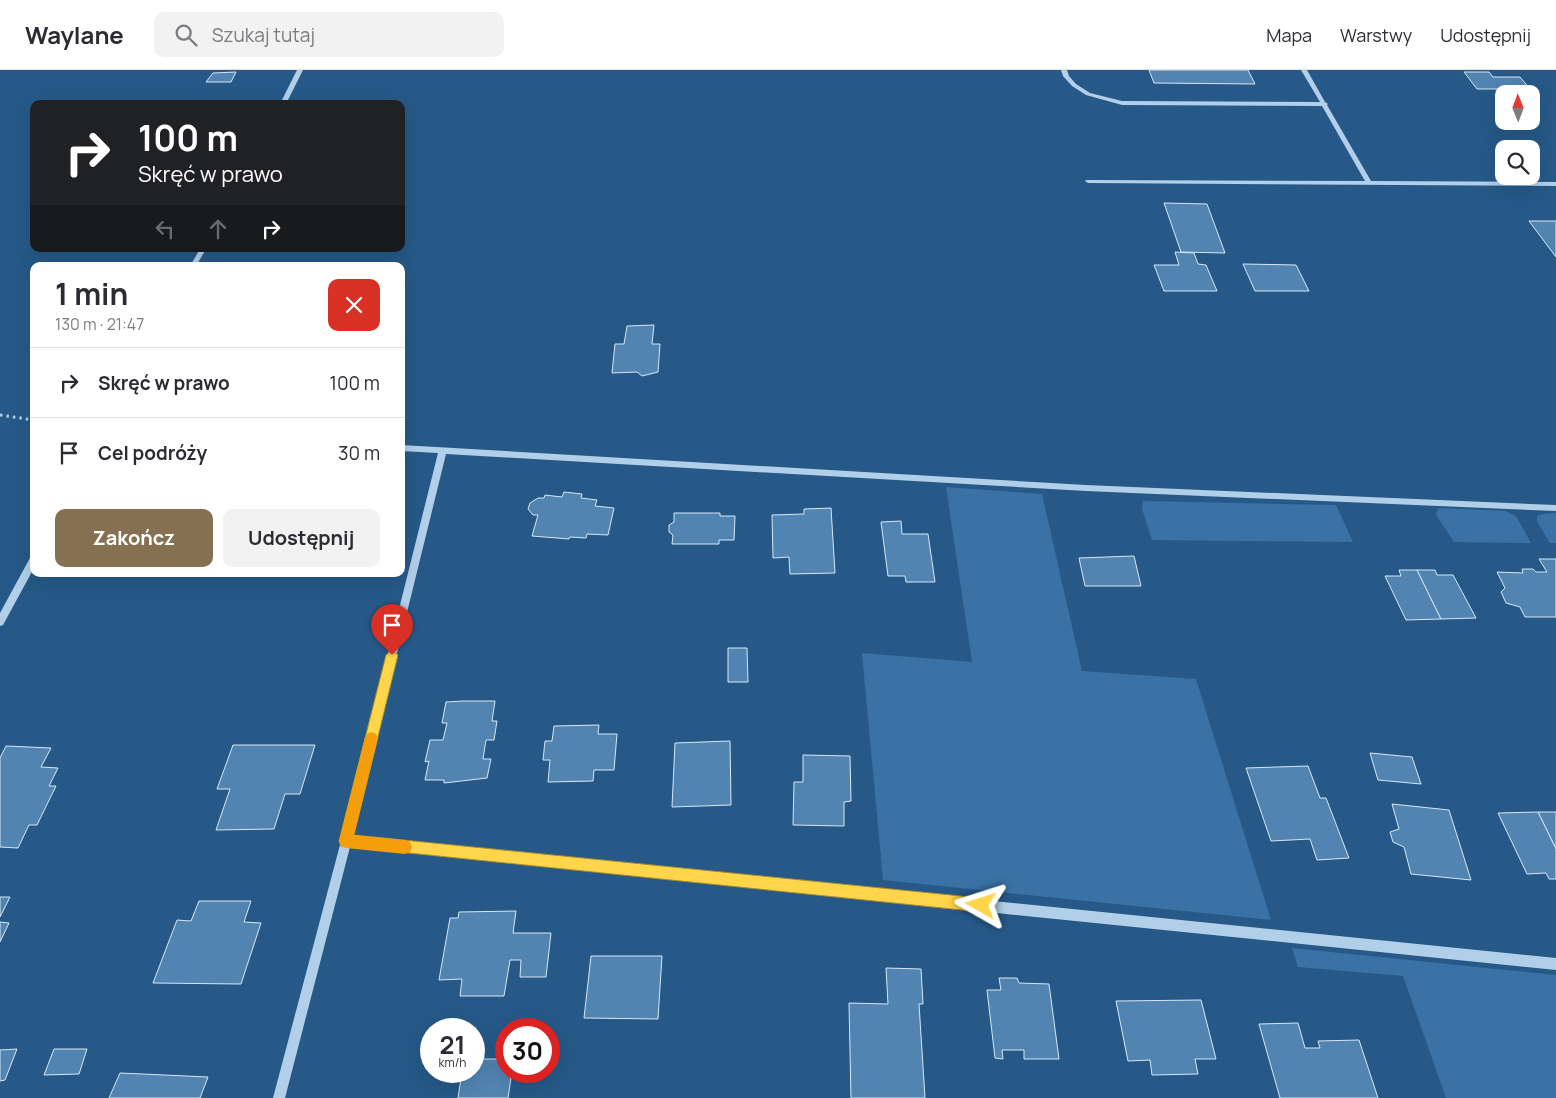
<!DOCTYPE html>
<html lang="pl">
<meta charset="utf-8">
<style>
body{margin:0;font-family:Manrope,sans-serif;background:#f2f2f3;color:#2b2b33;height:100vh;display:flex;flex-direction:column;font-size:19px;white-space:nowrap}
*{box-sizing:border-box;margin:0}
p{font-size:16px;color:#7c7c81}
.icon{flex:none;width:28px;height:28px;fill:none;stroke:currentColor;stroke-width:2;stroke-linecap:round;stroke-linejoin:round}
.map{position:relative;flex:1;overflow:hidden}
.side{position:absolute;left:30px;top:192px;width:375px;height:315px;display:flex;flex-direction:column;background:#fff;border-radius:10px;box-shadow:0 5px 20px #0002}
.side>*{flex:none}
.hud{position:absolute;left:30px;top:30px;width:375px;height:152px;border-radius:10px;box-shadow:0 5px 20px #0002;background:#202124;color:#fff;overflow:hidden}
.needle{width:32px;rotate:359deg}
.controls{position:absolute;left:1495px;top:15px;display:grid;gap:10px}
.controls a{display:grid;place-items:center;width:45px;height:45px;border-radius:10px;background:#fff;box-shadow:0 5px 20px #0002;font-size:25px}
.speed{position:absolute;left:420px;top:948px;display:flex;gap:10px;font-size:25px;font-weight:700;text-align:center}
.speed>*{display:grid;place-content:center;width:65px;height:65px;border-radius:50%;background:#fff;box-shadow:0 5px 20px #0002;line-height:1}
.speed small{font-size:12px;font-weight:400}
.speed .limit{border:8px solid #d22;background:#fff;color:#111}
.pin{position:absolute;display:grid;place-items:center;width:42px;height:42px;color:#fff;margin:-51px -21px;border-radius:50% 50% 50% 0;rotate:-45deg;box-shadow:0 0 5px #0007}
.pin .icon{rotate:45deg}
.me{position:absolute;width:55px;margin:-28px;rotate:276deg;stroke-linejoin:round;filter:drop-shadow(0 0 4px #0008)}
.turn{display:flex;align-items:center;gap:18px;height:105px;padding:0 25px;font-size:22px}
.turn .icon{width:65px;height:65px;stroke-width:2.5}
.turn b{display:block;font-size:35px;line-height:42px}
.lanes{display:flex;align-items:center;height:48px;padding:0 25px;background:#0003;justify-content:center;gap:25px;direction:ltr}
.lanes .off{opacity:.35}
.round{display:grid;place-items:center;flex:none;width:52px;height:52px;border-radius:10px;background:#f2f2f3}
.head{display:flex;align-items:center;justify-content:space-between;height:85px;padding:0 25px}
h1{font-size:30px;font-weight:700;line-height:38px}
.action{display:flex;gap:10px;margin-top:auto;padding:10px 25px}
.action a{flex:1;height:58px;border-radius:10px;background:#857052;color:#fff;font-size:20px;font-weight:700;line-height:58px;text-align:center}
.action a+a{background:#f2f2f3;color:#2b2b33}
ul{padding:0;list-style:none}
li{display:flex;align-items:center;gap:15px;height:70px;padding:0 25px;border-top:1px solid #e1e1e2}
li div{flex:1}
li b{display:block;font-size:19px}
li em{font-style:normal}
header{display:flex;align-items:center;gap:30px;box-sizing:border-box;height:70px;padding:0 25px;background:#fff;border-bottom:1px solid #e1e1e2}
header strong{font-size:24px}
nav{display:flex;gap:28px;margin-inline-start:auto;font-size:18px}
.search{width:350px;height:45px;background:#f2f2f3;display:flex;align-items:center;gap:12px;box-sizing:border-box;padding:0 18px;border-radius:10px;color:#7c7c81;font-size:19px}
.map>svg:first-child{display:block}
.green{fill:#3a72a5}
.building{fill:#5284b2;stroke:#d6e8f7}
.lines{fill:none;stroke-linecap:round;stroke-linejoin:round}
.path{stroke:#b2cfe9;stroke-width:3;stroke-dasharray:2.5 4;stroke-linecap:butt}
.minor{fill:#b2cfe9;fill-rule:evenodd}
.route{fill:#ffd54a;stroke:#a68a30}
.slow{fill:#f59e0b}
</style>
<header>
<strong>Waylane</strong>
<div class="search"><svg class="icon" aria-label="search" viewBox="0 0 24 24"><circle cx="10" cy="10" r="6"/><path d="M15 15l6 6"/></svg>Szukaj tutaj</div>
<nav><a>Mapa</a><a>Warstwy</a><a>Udostępnij</a></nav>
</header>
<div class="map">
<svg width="1556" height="1028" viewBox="0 0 1556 1028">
<rect width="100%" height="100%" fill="#265988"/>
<!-- green -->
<g class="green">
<path d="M 946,417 L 1042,424 L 1082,601 L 1196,609 L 1271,850 L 883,810 L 862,583 L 972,592 Z"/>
<path d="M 1143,431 L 1336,435 L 1353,472 L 1152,470 L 1142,439 Z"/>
<path d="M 1438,438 L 1505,441 L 1516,446 L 1531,473 L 1454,472 L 1436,445 Z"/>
<path d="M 1556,443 L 1556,473 L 1550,473 L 1537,452 L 1537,446 L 1543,444 Z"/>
<path d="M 1292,878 L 1556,905 L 1556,1028 L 1446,1028 L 1403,906 L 1298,897 Z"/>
</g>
<!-- building -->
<g class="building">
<path d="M 1149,0 L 1248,0 L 1255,14 L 1154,13 Z"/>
<path d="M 236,2 L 231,12 L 206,12 L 213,3 Z"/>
<path d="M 1464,2 L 1489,2 L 1493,7 L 1520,7 L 1530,19 L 1477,19 Z"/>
<path d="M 1164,133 L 1207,134 L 1225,183 L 1181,182 Z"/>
<path d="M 1529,151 L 1556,151 L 1556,187 Z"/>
<path d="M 1175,182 L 1194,183 L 1198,194 L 1206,195 L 1217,221 L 1164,221 L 1154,195 L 1179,195 Z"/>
<path d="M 1243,194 L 1296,195 L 1309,221 L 1255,221 Z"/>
<path d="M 654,255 L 652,274 L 660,274 L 658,302 L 642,306 L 637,302 L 612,303 L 615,274 L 624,274 L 627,256 Z"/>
<path d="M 564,422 L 582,424 L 581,428 L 597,430 L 595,436 L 614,438 L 608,465 L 587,464 L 586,468 L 570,467 L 569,469 L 532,466 L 538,445 L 533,445 L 528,439 L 530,433 L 538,428 L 544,428 L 545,425 L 562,427 Z"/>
<path d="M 831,438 L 835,503 L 790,504 L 789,487 L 773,488 L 772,445 L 804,444 L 804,439 Z"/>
<path d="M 674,443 L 720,443 L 720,446 L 735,446 L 734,470 L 719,470 L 719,474 L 672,474 L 673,465 L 669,462 L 669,455 L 674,452 Z"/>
<path d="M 901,451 L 902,464 L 928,464 L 935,512 L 906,512 L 905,506 L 888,506 L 881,452 Z"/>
<path d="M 1134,486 L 1141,516 L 1085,516 L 1079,488 Z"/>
<path d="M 1539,489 L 1556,489 L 1556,547 L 1525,547 L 1520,537 L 1506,533 L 1501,522 L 1505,518 L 1497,502 L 1523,503 L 1522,499 L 1533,499 L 1536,502 L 1547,502 Z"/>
<path d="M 1399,500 L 1417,500 L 1441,549 L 1406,550 L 1385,506 L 1401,506 Z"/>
<path d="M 1417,500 L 1435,500 L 1437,505 L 1453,505 L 1476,548 L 1441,549 Z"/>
<path d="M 728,578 L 747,578 L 748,612 L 728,612 Z"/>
<path d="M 463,631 L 495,631 L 492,651 L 497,651 L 494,670 L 486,670 L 483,689 L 491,689 L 487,708 L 444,713 L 444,710 L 425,710 L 429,691 L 425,692 L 430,670 L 443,670 L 447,653 L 442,653 L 446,632 Z"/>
<path d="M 599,655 L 598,664 L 617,664 L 614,700 L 594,700 L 593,711 L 548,712 L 550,690 L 543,690 L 545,671 L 552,671 L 554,656 Z"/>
<path d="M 730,671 L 731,735 L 672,737 L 675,673 Z"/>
<path d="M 233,675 L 315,675 L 300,724 L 285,724 L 274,759 L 216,760 L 230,719 L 217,719 Z"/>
<path d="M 6,676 L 51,678 L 41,697 L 58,698 L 49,716 L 56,716 L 37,755 L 29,755 L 18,778 L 0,777 L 0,688 Z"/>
<path d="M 1370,683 L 1412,687 L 1421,714 L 1378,710 Z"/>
<path d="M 803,685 L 850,686 L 851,731 L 844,732 L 844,756 L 793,755 L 794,712 L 803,712 Z"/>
<path d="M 1308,696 L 1320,728 L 1326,728 L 1349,788 L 1317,790 L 1310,769 L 1271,771 L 1246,698 Z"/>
<path d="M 1392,734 L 1449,740 L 1471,810 L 1411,804 L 1404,777 L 1393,772 L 1390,762 L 1399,759 Z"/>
<path d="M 1538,742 L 1556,742 L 1556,779 Z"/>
<path d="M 1538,742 L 1556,779 L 1556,809 L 1549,809 L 1546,803 L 1527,804 L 1498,743 Z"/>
<path d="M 0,827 L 10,827 L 0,847 Z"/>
<path d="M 199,831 L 251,831 L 244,852 L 261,853 L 241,914 L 153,913 L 177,850 L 191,851 Z"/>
<path d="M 516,841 L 513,863 L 551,863 L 546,907 L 520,907 L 521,890 L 510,890 L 504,926 L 460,926 L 462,909 L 439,910 L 450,848 L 458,848 L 459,842 Z"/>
<path d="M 0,852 L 9,853 L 0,872 Z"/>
<path d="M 591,886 L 662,886 L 658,949 L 584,948 Z"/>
<path d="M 886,898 L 921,899 L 923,934 L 919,934 L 925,1028 L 851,1028 L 849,933 L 888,934 Z"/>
<path d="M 999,908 L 1017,908 L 1019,913 L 1049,914 L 1059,989 L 1024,989 L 1024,980 L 1002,980 L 1003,989 L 995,988 L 987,920 L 1001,920 Z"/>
<path d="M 1201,930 L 1216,989 L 1195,989 L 1198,1004 L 1152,1005 L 1150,990 L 1128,991 L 1116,931 Z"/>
<path d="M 1298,953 L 1305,978 L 1320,978 L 1318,971 L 1359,970 L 1378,1028 L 1280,1028 L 1259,954 Z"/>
<path d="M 17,979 L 5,1010 L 0,1011 L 0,980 Z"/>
<path d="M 54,979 L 87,979 L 79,1004 L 44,1005 Z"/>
<path d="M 474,989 L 506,989 L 506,1001 L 512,1001 L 508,1028 L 458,1028 L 462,1001 L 474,1001 Z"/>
<path d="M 120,1003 L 208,1007 L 200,1028 L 109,1028 Z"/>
</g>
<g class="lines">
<!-- path -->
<path class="path" d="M 0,345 L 34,350"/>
<!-- minor -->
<g class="minor">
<path d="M 297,0 L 303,0 L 286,34 L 280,34 Z"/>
<path d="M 1061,0 L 1067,0 L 1069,6 L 1076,14 L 1090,23 L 1122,31 L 1320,32 L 1301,0 L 1307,0 L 1325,32 L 1328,34 L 1327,35 L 1371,111 L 1556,112 L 1556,116 L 1088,113 L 1085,111 L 1086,110 L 1365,111 L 1322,36 L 1122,35 L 1086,25 L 1072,16 L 1063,6 Z"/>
<path d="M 200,179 L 206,179 L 196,196 L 190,196 Z"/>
<path d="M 401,375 L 1086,415 L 1556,435 L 1556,441 L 1086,421 L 446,384 L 352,766 L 1556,888 L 1556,900 L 350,777 L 285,1028 L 273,1028 L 341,771 L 438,383 L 401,381 Z"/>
<path d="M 31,486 L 34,486 L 34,498 L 3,555 L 0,556 L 0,543 Z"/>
</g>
</g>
<!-- route -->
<path class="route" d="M 392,580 L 398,585 L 354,765 L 981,828 L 986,830 L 988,835 L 986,840 L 981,842 L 341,776 L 339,771 L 386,585 Z"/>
<!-- slow -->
<path class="slow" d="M 371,662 L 376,664 L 378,668 L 354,765 L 405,770 L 410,772 L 412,777 L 410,782 L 405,784 L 346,778 L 341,776 L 339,771 L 365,668 L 367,664 Z"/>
</svg>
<div class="controls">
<a><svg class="needle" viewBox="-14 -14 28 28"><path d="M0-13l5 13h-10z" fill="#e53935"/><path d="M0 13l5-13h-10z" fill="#7c7c81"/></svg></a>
<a><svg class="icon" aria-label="search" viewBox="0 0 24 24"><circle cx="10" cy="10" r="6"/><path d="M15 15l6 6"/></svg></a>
</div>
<div class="speed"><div>21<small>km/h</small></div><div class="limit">30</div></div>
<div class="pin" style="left:392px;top:585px;background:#d93025"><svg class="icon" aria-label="arrive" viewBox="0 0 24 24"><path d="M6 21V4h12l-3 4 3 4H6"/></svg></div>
<svg class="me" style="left:981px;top:835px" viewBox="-20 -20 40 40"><path d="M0-17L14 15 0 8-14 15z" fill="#ffd54a" stroke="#fff" stroke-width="4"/></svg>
<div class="hud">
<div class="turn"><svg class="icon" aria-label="right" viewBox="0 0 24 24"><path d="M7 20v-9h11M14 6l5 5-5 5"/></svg><div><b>100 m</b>Skręć w prawo</div></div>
<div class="lanes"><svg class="icon off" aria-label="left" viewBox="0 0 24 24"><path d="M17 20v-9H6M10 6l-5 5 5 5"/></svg><svg class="icon off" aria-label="ahead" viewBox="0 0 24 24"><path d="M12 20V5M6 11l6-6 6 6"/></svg><svg class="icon" aria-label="right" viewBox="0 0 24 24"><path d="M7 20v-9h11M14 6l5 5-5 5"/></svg></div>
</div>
<section class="side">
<div class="head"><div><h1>1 min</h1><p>130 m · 21:47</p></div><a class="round" style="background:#d93025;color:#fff"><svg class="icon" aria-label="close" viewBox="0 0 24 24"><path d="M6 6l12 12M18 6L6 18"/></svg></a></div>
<ul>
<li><svg class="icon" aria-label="right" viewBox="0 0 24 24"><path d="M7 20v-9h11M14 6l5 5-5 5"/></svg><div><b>Skręć w prawo</b></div><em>100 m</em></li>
<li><svg class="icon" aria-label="arrive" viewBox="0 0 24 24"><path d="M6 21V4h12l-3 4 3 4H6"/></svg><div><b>Cel podróży</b></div><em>30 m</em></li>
</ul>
<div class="action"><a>Zakończ</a><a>Udostępnij</a></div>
</section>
</div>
